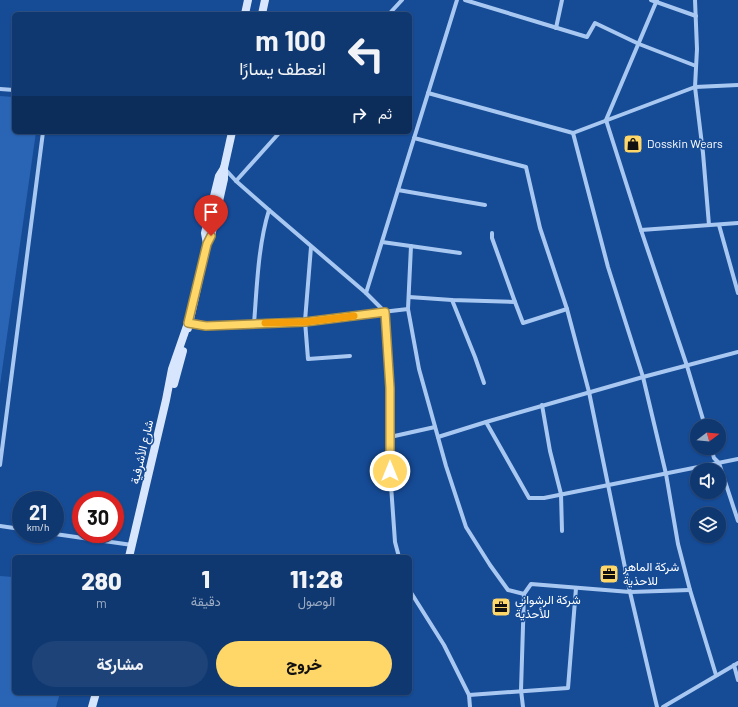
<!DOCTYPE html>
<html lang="ar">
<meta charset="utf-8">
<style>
body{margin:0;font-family:Barlow,Vazirmatn,sans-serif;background:#1e4378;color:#f1f3f6;direction:rtl;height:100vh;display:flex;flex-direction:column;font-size:15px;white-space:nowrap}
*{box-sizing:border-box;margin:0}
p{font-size:13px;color:#9cacc3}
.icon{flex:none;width:22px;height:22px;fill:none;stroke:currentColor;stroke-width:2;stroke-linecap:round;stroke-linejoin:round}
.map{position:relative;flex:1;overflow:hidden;direction:ltr}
.panel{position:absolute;left:12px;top:555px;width:400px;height:140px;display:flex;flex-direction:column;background:#103870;border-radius:6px;box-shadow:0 1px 3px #0004,0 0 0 1px #305283;direction:rtl}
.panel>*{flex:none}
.top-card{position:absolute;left:12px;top:12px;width:400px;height:122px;border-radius:6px;box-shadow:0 1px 3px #0004,0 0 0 1px #305283;direction:rtl;background:#103870;color:#f1f3f6;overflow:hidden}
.needle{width:26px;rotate:74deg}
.controls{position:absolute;left:690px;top:419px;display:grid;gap:8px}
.controls a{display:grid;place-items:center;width:36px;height:36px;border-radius:50%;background:#103870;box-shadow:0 1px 3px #0004,0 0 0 1px #305283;font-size:20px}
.speed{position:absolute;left:12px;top:491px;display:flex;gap:8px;font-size:20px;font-weight:700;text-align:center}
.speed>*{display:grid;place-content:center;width:52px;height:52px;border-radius:50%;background:#103870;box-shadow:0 1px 3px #0004,0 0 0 1px #305283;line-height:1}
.speed small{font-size:10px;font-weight:400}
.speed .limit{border:6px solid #d22;background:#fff;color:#111}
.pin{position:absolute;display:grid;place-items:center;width:34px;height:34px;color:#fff;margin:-41px -17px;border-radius:50% 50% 50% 0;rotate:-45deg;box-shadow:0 0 4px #0007}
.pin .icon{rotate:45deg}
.me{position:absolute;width:44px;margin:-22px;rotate:0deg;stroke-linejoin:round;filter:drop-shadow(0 0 3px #0008)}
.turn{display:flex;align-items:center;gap:14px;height:84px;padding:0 20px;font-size:18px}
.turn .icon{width:52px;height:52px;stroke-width:2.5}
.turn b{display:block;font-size:28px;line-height:34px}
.then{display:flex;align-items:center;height:38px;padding:0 20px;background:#0003;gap:8px;font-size:15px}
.eta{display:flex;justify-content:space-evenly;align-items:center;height:68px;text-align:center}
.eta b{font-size:24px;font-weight:800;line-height:28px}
.cta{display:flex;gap:8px;margin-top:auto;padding:8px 20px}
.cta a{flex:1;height:46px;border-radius:24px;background:#ffd768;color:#111;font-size:16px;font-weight:800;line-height:46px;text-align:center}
.cta a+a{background:#1e4378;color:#f1f3f6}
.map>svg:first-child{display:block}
.green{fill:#2a65b5}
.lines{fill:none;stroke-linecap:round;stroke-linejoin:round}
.street{stroke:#a8c8f1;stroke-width:4}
.secondary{stroke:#d7e6fc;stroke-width:8}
.route-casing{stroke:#a68c44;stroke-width:10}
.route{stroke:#ffd768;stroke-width:7}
.slow{stroke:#f59e0b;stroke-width:7}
.labels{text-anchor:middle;stroke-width:3;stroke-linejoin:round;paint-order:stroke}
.poi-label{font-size:12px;fill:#fff;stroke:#164b96;text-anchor:start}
.street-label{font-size:12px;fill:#fff;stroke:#164b96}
</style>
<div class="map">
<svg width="738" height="707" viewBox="0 0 738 707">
<rect width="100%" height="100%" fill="#164b96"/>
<!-- green -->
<g class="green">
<path d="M 0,96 L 14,97 L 14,132 L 36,132 L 0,385 Z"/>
<path d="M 0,576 L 14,577 L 14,693 L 60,693 L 56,707 L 0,707 Z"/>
</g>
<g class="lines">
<!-- street -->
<g class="street">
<path d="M 465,0 L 587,37 L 595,23 L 639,44 L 696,66"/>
<path d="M 651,0 L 696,16"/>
<path d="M 657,0 L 606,120 L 641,230 L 687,366 L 705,426"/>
<path d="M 695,0 L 697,49 L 695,87 L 703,153 L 709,225"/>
<path d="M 389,14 L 402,0"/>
<path d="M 556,28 L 562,0"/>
<path d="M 0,89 L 14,90"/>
<path d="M 428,93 L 573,133 L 695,87 L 738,85"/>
<path d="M 573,133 L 608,267 L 643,377 L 666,474 L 678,544 L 690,590 L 716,675"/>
<path d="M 414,138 L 526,167 L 540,228 L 567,309 L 589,392 L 630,592 L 657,707"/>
<path d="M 224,168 L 236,181 L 269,210 L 366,293 L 385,312 L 390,388 L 390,471 L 395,542 L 399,557"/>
<path d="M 236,181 L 280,132"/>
<path d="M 398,190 L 485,205"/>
<path d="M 719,225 L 738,293"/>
<path d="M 641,230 L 738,223"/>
<path d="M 492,233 L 492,238 L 515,302"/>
<path d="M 382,242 L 460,253"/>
<path d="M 411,246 L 408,309 L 419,369 L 446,466 L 466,527 L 490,565 L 508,590 L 524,594 L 521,690 L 523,707"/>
<path d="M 311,247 L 305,321 L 308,359 L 350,356"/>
<path d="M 366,293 L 457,0"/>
<path d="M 409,297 L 452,300 L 515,302 L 523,323 L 567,309"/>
<path d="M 452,300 L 475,357 L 484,383"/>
<path d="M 188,323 L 206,326 L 305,321 L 408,309"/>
<path d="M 254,324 C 257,286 258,246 269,210"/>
<path d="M 542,405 L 550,451 L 561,494 L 562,531"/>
<path d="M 486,422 L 529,498 L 544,498 L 738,459"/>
<path d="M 390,437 L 435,427"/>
<path d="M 438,437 L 486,422 L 643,377 L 738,352"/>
<path d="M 711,448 L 714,458 L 719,463 L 738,521"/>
<path d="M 0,465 L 43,132"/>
<path d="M 0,526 L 21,529"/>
<path d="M 55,534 L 132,545"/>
<path d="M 410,591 L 444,645 L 469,695 L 470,707"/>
<path d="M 524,594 L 531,584 L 630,592 L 690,590"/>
<path d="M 734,665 L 738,680"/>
<path d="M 469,695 L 568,688 L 576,588"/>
<path d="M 663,707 L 738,663"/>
</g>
<!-- secondary -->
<g class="secondary">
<path d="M 245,14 L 248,0"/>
<path d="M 262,14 L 265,0"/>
<path d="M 207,244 L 205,233 L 219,176 L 224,168 L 232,132"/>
<path d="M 188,328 L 207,244 L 211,236 L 224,179 L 224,168"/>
<path d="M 174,384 L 183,351"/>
<path d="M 129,557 L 166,400 L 172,369 L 188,323"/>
<path d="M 92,707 L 96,693"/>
</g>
</g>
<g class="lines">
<defs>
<path id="route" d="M 211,236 L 207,244 L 188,323 L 206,326 L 305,322 L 385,312 L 390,388 L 390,471"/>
</defs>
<!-- route casing -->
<use href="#route" class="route-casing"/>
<!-- route -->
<use href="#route" class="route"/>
<!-- slow -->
<path class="slow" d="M 265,323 L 305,322 L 354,316"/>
</g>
<!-- icons -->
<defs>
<symbol id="shop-square" viewBox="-11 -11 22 22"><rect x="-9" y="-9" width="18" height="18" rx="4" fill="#ffd768" stroke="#164b96"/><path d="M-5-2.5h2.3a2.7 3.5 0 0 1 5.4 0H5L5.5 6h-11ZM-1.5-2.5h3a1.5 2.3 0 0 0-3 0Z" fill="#111"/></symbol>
<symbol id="office-square" viewBox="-11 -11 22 22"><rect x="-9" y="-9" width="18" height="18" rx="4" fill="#ffd768" stroke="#164b96"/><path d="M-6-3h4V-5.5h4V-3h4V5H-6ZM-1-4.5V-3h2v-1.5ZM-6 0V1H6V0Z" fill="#111"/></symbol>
</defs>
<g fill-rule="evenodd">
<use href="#shop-square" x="622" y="133" width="22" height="22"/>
<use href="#office-square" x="598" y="563" width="22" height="22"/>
<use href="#office-square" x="490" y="596" width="22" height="22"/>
</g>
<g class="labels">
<!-- poi labels -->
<g class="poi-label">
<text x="647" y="148">Dosskin Wears</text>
<text x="623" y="571">شركة الماهر<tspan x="623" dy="14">للاحذية</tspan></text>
<text x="515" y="604">شركة الرشواني<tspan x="515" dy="14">للأحذية</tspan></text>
</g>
<!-- street labels -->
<g class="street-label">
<text transform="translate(142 452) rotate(-77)" y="4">شارع الأشرفية</text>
</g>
</g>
</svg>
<div class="controls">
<a><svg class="needle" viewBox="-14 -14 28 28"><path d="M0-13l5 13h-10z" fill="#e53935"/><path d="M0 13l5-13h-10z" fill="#9cacc3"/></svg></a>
<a><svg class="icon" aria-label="sound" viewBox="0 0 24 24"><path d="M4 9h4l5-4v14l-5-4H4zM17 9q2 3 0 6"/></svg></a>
<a><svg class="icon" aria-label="layers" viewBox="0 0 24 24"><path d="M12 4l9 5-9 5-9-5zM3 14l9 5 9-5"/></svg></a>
</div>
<div class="speed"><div>21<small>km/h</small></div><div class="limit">30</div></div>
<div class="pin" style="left:211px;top:236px;background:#d93025"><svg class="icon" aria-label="arrive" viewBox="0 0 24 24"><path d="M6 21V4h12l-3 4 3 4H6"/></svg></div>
<svg class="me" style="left:390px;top:471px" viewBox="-20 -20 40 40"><circle r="17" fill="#ffd768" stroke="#fff" stroke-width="3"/><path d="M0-11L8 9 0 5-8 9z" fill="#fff"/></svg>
<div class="top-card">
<div class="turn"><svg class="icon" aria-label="left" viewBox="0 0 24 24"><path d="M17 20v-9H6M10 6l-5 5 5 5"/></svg><div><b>100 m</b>انعطف يسارًا</div></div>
<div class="then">ثم<svg class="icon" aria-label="right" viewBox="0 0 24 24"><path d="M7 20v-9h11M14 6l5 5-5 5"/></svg></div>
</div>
<section class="panel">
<div class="eta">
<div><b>11:28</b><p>الوصول</p></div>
<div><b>1</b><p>دقيقة</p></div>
<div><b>280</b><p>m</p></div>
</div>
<div class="cta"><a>خروج</a><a>مشاركة</a></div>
</section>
</div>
